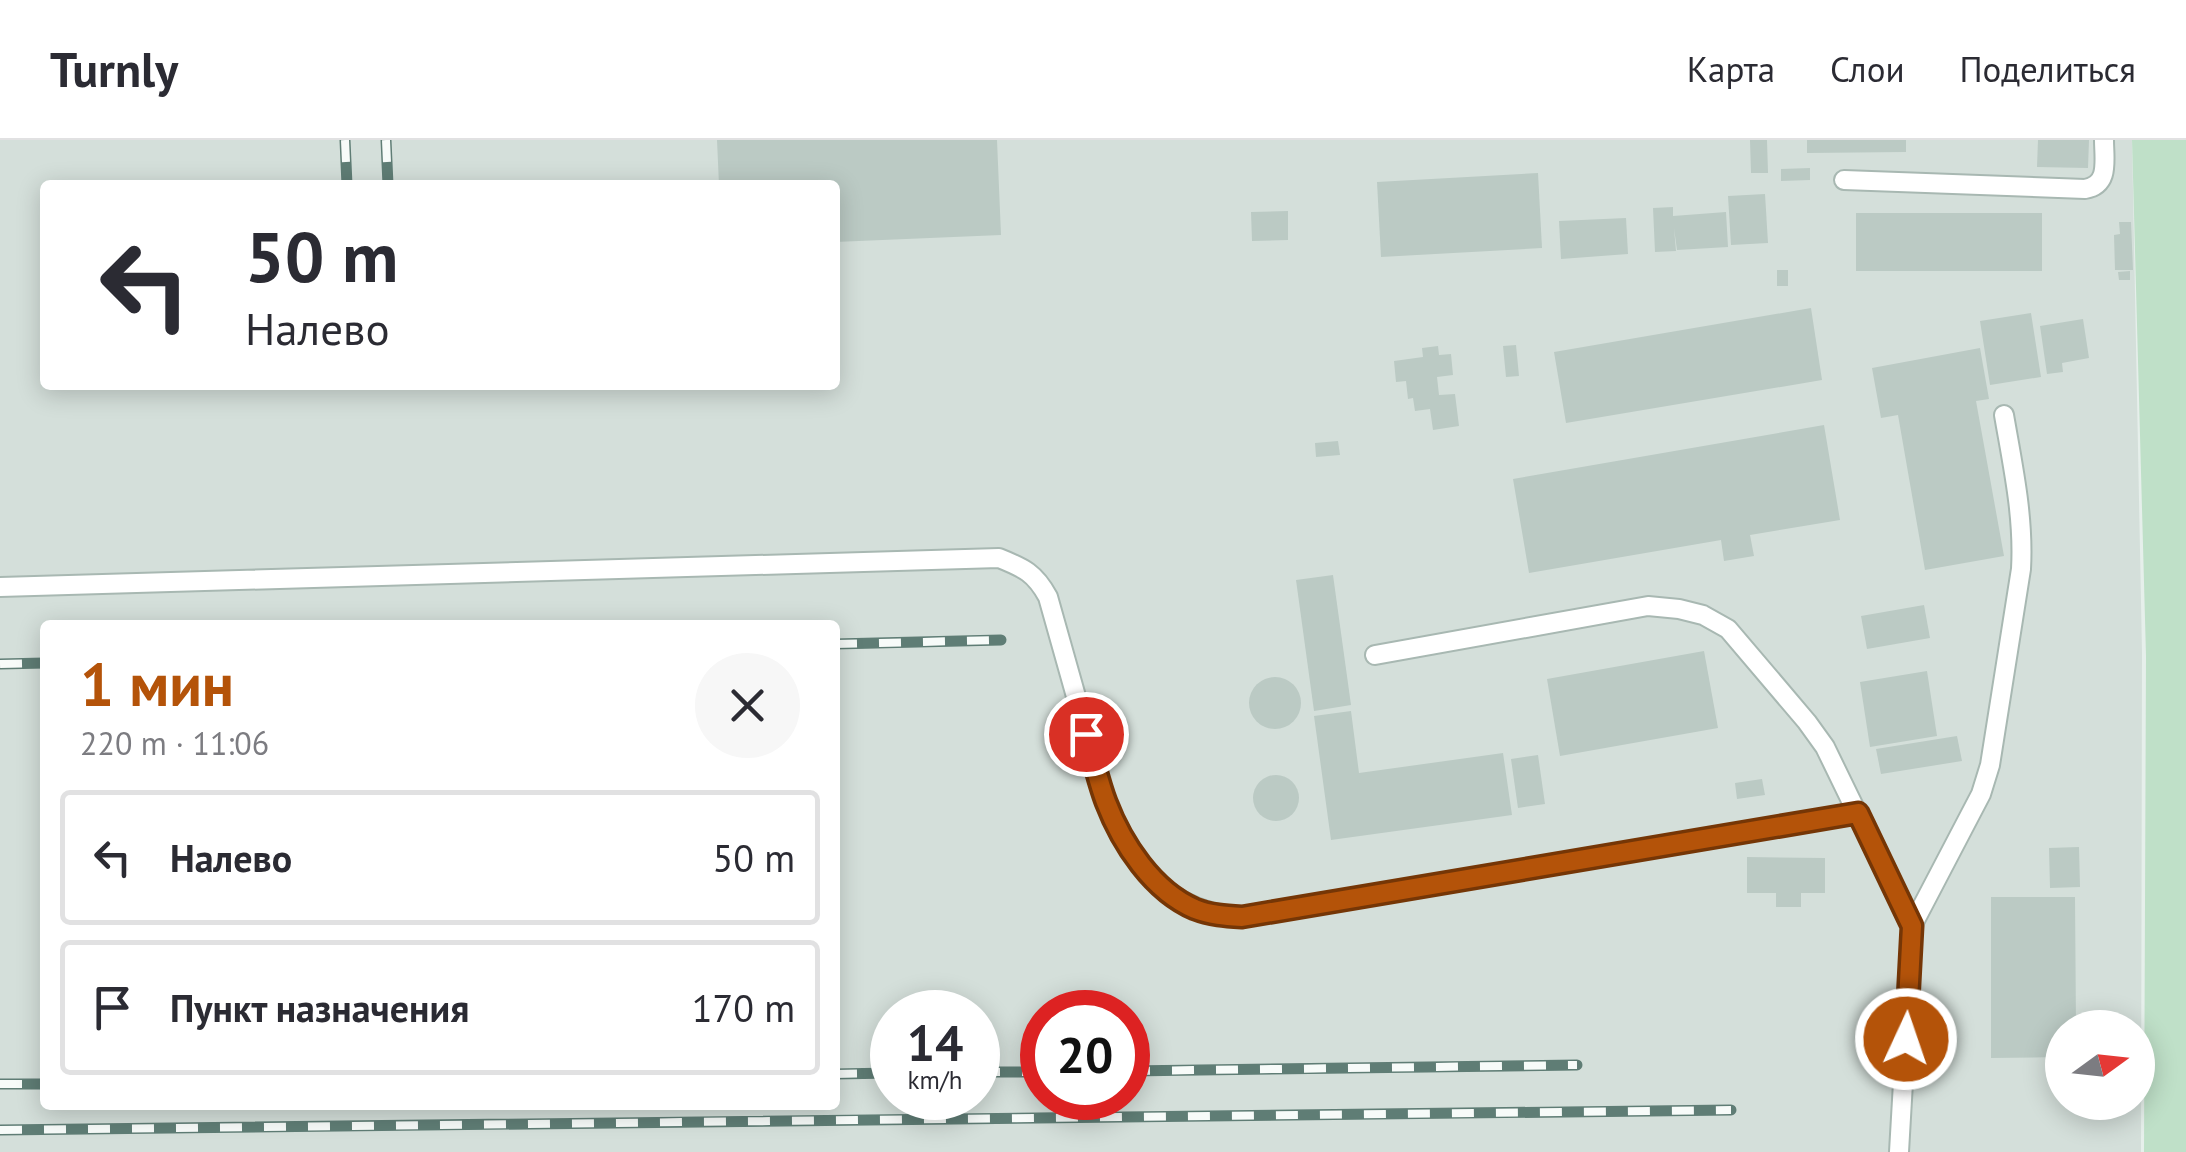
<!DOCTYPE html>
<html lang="ru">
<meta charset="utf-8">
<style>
body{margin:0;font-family:"PT Sans",sans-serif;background:#f7f7f7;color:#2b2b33;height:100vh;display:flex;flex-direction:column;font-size:38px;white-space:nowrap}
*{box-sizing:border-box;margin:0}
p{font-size:32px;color:#7c7c81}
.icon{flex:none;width:55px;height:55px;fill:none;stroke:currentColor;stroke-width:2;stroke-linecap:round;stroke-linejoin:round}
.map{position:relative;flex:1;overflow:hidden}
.drawer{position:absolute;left:40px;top:480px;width:800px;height:490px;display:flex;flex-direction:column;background:#fff;border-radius:10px;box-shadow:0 5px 25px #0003}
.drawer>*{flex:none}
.guide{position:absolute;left:40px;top:40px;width:800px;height:210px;border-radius:10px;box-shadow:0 5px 25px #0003;background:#fff;color:#2b2b33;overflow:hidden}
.needle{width:65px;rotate:75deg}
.buttons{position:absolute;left:2045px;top:870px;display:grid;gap:20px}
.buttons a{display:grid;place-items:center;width:110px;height:110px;border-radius:50%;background:#fff;box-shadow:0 5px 25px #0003;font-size:50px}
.speed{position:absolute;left:870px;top:850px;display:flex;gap:20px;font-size:50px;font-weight:700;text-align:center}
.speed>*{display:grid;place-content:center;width:130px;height:130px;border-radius:50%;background:#fff;box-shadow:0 5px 25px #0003;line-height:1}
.speed small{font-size:25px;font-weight:400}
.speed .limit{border:15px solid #d22;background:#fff;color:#111}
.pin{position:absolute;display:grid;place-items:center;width:85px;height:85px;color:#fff;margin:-42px;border:5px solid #fff;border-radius:50%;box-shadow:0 2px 10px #0007}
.me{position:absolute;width:110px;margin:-55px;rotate:3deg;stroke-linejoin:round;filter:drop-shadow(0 0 8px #0008)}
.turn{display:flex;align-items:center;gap:35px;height:210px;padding:0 40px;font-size:45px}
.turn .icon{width:130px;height:130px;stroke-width:2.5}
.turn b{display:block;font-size:70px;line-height:85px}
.round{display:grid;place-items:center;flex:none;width:105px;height:105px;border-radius:52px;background:#f7f7f7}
.headline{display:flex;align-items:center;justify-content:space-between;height:170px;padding:0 40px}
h1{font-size:60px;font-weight:700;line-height:75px;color:#b45309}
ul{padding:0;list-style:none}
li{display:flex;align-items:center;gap:30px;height:135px;margin:0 20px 15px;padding:0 20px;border:5px solid #e1e1e2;border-radius:10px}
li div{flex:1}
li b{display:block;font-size:38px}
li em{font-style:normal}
header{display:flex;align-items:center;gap:60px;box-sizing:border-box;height:140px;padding:0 50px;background:#fff;border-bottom:2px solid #e1e1e2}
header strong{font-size:48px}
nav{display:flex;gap:55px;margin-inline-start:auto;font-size:35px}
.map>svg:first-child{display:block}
.built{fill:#d4dfda;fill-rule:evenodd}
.green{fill:#bfe0c8}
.building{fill:#bbcac4}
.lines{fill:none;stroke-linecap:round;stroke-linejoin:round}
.lane-casing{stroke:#a8b8b2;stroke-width:22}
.lane{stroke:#fff;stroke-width:18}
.rail-casing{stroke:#5f7d75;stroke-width:11}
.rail{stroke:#f7fbf9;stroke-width:8;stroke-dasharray:22;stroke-linecap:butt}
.route-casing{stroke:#753606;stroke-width:25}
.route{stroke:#b45309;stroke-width:18}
</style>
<header>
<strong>Turnly</strong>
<nav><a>Карта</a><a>Слои</a><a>Поделиться</a></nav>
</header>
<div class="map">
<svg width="2186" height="1012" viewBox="0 0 2186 1012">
<rect width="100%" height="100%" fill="#e6efeb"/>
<!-- built -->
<path class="built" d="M 0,0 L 2132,0 L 2142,513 L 2141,1012 L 0,1012 ZM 45,45 L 835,45 L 835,245 L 45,245 ZM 45,485 L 835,485 L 835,965 L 45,965 ZM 892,872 L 978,872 L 978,958 L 892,958 ZM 1042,872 L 1128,872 L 1128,958 L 1042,958 ZM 2062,888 L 2138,888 L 2138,962 L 2062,962 Z"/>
<!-- green -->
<path class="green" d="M 2132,0 L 2186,0 L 2186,1012 L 2144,1012 L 2146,516 Z"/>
<!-- building -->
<g class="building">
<path d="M 717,0 L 997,0 L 1001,95 L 835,102 L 835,45 L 719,45 Z"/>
<path d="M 1750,0 L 1767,0 L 1768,33 L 1751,33 Z"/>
<path d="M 1807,0 L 1906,0 L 1906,12 L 1807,13 Z"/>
<path d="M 2038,0 L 2089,0 L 2088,28 L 2037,27 Z"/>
<path d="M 1810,28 L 1810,40 L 1781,41 L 1781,29 Z"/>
<path d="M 1538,33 L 1542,108 L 1381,117 L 1377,42 Z"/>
<path d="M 1765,54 L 1768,103 L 1731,105 L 1728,56 Z"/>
<path d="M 1673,67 L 1673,76 L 1726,72 L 1728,107 L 1677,110 L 1674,88 L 1676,111 L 1655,112 L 1653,68 Z"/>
<path d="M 1288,71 L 1288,100 L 1252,101 L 1251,72 Z"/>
<rect x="1856" y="73" width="186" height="58"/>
<path d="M 1626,78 L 1628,114 L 1561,119 L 1559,81 Z"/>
<path d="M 2119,82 L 2131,82 L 2133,130 L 2115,130 L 2114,95 L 2120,94 Z"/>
<rect x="1777" y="130" width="11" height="16"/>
<path d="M 2130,131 L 2130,140 L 2119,140 L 2118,132 Z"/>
<path d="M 1811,168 L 1822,240 L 1566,283 L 1554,212 Z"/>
<path d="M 2031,173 L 2041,237 L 1990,245 L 1980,181 Z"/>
<path d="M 2083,179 L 2089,218 L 2062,223 L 2063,232 L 2047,234 L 2040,186 Z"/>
<path d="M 1516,205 L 1519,236 L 1506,237 L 1503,206 Z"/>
<path d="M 1438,206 L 1439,215 L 1451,214 L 1453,235 L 1437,237 L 1439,255 L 1455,254 L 1459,286 L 1433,290 L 1430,269 L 1415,271 L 1413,258 L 1408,259 L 1406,241 L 1396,242 L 1394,221 L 1423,217 L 1422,208 Z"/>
<path d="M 1980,208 L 1989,259 L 1976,261 L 2004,416 L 1925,430 L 1898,275 L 1881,278 L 1872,228 Z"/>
<path d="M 1824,285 L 1840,380 L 1750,395 L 1754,416 L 1724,421 L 1721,400 L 1529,433 L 1513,339 Z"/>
<path d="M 1338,301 L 1340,315 L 1316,317 L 1315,303 Z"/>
<path d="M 1333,435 L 1351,565 L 1314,571 L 1296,440 Z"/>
<path d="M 1924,465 L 1930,498 L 1867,509 L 1861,476 Z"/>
<path d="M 1704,511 L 1718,588 L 1560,616 L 1547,539 Z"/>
<path d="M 1927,531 L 1937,596 L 1870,607 L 1860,542 Z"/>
<circle cx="1275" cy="563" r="26"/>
<path d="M 1351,571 L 1359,633 L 1503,613 L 1512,675 L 1331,700 L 1314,576 Z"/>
<path d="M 1957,596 L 1962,621 L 1881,634 L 1876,609 Z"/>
<path d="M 1538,615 L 1545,664 L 1518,668 L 1511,619 Z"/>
<circle cx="1276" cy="658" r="23"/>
<path d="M 1762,639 L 1765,655 L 1737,659 L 1735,643 Z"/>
<path d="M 2079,707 L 2080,747 L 2050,748 L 2049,708 Z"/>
<path d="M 1747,717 L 1825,718 L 1825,753 L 1801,753 L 1801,767 L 1776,767 L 1776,753 L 1747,753 Z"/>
<path d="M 1991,757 L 2075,757 L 2076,888 L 2062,888 L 2062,917 L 1991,918 Z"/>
</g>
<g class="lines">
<defs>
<g id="lane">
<path d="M 1844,40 L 2085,49 C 2110,45 2104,20 2104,0"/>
<path d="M 0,447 L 999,418 C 1024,428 1035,433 1048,457 L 1106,663 C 1137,727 1166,772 1242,777 L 1858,673"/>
<path d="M 1375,515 L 1648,466 L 1679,469 L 1703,475 L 1728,489 L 1807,582 L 1825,607 L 1912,786 L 1899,1012"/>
<path d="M 1912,786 L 1981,654 L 1990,625 L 2021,429 C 2024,377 2013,327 2004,275"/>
</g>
</defs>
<!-- lane casing -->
<use href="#lane" class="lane-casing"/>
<!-- lane -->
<use href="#lane" class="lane"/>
<defs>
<g id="rail">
<path d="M 345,0 L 347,45"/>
<path d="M 386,0 L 388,45"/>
<path d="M 835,504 L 1001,500"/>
<path d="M 0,524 L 45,523"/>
<path d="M 1128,931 L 1577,925"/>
<path d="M 978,932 L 1042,932"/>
<path d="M 835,934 L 892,933"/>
<path d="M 0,944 L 45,944"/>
<path d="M 0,990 L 1731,970"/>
</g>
</defs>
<!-- rail casing -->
<use href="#rail" class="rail-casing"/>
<!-- rail -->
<use href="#rail" class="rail"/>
</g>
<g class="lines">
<defs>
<path id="route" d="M 1086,594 C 1093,617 1098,641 1106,662 C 1122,704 1153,751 1195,769 C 1210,775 1226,776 1242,777 L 1858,673 L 1912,786 L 1906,899"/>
</defs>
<!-- route casing -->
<use href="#route" class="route-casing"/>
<!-- route -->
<use href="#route" class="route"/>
</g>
</svg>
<div class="buttons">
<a><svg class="needle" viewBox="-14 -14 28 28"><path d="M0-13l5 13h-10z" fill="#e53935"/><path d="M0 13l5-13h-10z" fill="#7c7c81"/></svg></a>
</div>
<div class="speed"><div>14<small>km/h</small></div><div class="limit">20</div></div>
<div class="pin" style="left:1086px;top:594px;background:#d93025"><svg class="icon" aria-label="arrive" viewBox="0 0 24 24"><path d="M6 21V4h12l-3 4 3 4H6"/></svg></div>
<svg class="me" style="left:1906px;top:899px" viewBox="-20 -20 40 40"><circle r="17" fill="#b45309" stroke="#fff" stroke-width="3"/><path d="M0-11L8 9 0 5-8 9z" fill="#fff"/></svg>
<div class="guide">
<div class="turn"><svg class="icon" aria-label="left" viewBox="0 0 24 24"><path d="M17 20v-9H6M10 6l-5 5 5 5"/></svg><div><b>50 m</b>Налево</div></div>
</div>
<section class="drawer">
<div class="headline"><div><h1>1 мин</h1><p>220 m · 11:06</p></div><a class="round"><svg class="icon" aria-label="close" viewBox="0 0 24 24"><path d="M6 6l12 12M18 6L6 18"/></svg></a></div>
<ul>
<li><svg class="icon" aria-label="left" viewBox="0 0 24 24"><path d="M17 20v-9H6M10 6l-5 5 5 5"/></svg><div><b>Налево</b></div><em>50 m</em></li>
<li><svg class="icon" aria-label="arrive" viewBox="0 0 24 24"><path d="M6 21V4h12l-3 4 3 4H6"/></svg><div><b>Пункт назначения</b></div><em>170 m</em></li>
</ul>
</section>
</div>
